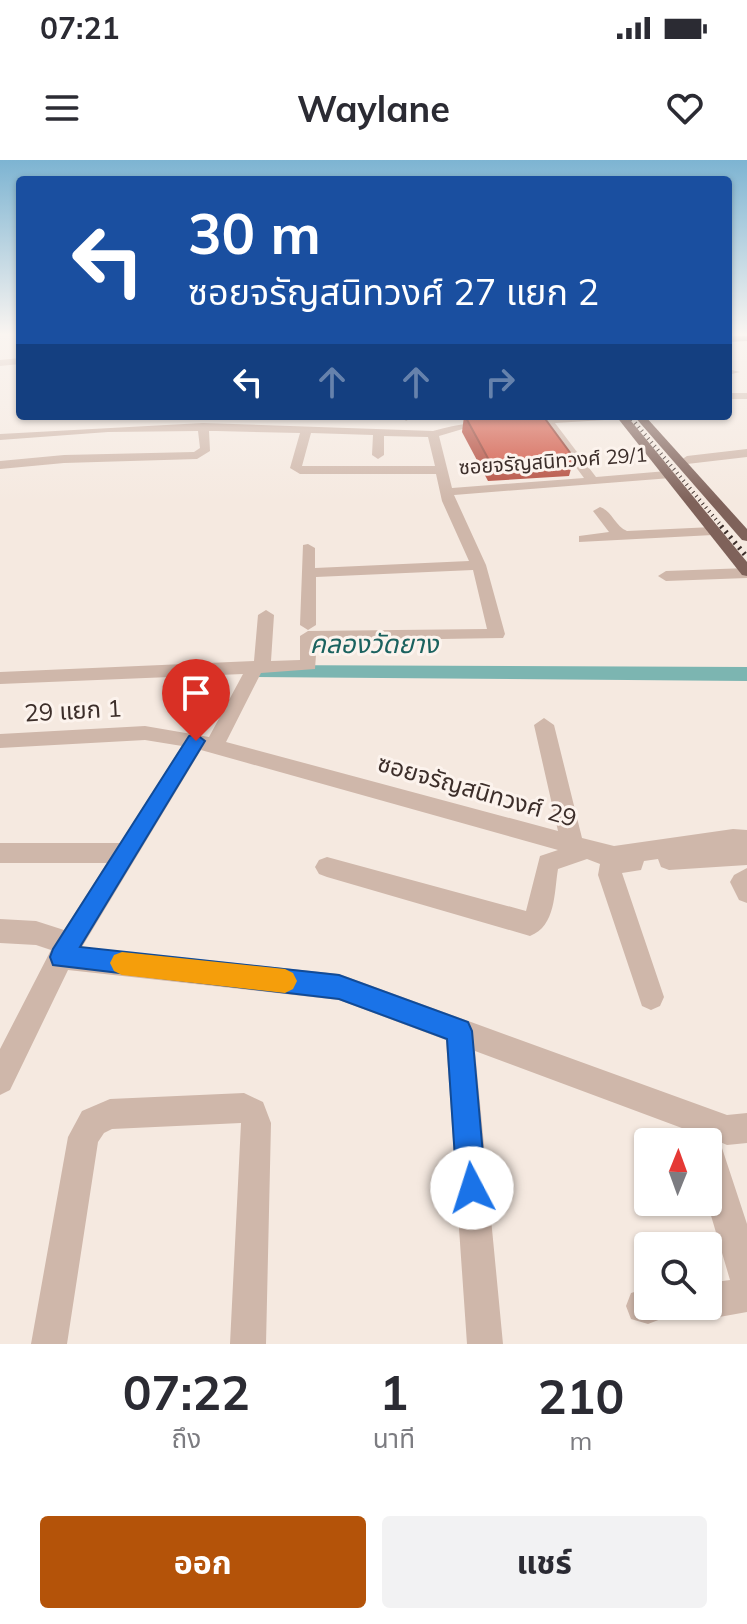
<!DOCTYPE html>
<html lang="th">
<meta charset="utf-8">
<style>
body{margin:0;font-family:Mulish,"Noto Sans Thai",sans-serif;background:#f2f2f3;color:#2b2b33;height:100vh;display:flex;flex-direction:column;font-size:30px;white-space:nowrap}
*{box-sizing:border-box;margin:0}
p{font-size:26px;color:#7c7c81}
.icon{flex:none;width:44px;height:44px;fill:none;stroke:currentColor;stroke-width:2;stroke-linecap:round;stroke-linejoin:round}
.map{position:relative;height:1184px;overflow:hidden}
.drawer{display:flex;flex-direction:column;background:#fff;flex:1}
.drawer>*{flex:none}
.banner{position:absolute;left:16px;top:16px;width:716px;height:244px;border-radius:8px;box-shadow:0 2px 6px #0004;background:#1a4fa0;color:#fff;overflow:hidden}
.needle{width:52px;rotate:1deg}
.fabs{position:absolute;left:634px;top:968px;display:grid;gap:16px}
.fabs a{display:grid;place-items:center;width:88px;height:88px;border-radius:8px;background:#fff;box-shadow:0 2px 6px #0004;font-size:40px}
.pin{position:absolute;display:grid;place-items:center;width:68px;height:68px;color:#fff;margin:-82px -34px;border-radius:50% 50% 50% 0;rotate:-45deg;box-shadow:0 0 8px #0007}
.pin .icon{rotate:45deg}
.me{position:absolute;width:88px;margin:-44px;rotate:355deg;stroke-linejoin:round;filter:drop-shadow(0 0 6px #0008)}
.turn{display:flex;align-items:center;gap:28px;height:168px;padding:0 40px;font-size:36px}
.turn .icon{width:104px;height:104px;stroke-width:2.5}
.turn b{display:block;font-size:56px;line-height:68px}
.lanes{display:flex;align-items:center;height:76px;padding:0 40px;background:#0003;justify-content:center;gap:40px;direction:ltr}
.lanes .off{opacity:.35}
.eta{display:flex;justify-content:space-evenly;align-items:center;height:136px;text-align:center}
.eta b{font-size:48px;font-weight:700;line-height:56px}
.primary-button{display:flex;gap:16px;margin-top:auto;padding:16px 40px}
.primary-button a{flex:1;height:92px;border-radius:8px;background:#b45309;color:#fff;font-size:32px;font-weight:700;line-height:92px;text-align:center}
.primary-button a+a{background:#f2f2f3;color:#2b2b33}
.status{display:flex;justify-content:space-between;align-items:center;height:56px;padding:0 40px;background:#fff;direction:ltr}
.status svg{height:22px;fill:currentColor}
header{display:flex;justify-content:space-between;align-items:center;height:104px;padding:0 40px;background:#fff;font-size:36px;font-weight:700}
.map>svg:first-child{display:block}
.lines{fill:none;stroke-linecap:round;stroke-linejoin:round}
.canal{fill:#7cb5b1;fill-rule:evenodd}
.minor{fill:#cfb7aa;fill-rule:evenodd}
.major{fill:#7f625a;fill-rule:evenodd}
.rail-far2{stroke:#3c2e2a;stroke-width:3;stroke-dasharray:1 3;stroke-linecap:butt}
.rail-far1{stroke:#3c2e2a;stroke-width:4;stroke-dasharray:1 4;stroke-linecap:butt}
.rail{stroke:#3c2e2a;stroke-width:5;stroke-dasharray:2 5;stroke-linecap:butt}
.wall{fill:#b3493a}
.building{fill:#d05543;stroke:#923c2f;stroke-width:2}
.route{fill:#1a73e8;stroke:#114b97;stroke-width:2}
.slow{fill:#f59e0b}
.labels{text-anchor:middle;stroke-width:6;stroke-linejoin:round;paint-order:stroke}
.far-street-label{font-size:20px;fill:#3c2e2a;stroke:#fcf3ed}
.street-label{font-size:24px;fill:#3c2e2a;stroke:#fcf3ed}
.water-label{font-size:26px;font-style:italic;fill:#1b625f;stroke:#fcf3ed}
</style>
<div class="status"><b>07:21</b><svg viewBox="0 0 49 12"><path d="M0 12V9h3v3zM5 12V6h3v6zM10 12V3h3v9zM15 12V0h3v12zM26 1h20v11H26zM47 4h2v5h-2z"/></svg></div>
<header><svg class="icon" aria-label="menu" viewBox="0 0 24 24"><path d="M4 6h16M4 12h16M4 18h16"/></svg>Waylane<svg class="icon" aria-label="heart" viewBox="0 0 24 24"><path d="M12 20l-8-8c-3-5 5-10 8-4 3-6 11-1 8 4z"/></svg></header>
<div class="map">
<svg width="747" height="1184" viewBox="0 0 747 1184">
<rect width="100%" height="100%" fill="#f5e9e0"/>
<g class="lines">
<!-- canal -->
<path class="canal" d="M 252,505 L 747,507 L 747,521 L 245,517 L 242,512 L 245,507 Z"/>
<!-- minor -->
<g class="minor">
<path d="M 20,198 L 20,204 L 0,206 L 0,200 Z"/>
<path d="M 728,209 L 740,212 L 728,215 Z"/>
<rect x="728" y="233" width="19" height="6"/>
<path d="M 401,256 L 411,256 L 411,258 L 406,261 Z"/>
<path d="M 626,256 L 621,259 L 555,263 L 596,317 L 667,311 L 671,312 L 671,318 L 454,335 L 486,405 L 505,474 L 503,478 L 317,481 L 315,509 L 261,513 L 226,582 L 558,671 L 534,565 L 544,558 L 554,565 L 582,678 L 614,686 L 733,669 L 747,670 L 747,705 L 669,710 L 661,707 L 658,699 L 644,701 L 641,710 L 622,713 L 664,837 L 660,846 L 651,850 L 642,846 L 598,715 L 600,704 L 587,699 L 558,709 C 554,733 556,766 530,776 L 327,717 L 319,714 L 315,707 L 319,700 L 327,697 L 526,751 L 540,696 L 558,690 L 201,590 L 82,787 L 339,814 L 727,955 L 747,953 L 747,983 L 727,985 L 720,982 L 747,1064 L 747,1152 L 708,1159 L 696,1153 L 692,1146 L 708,1146 L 708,1123 L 730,1120 L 707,1042 L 708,982 L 697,982 L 706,977 L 475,891 L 503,1184 L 467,1184 L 446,880 L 339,840 L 68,810 L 10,930 L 0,935 L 0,889 L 51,790 L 36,785 L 0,783 L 0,759 L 36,761 L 64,770 L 107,703 L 0,703 L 0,683 L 120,683 L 182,586 L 145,580 L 0,588 L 0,574 L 145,566 L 209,577 L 243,514 L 0,524 L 0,512 L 254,501 L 258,455 L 266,450 L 274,455 L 271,501 L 300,500 L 300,476 L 308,471 L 487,469 L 473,410 L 316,417 L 316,465 L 308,470 L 300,465 L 303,385 L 308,384 L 315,388 L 315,408 L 469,401 L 442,341 L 436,314 L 300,314 L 290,308 L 300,273 L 216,271 L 209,271 L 210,291 L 197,299 L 64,303 L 0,309 L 0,301 L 64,295 L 194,292 L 200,288 L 198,271 L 108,272 L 0,280 L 0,274 L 203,263 L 433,271 C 496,254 562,256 626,256 ZM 544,264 L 584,318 L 452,328 L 439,276 L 466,268 ZM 311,273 L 373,275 L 372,295 L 378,299 L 384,295 L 384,276 L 428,277 L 435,306 L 302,306 Z"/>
<path d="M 747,289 L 747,297 L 687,304 L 681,300 L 687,296 Z"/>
<path d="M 600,347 C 612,351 615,366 627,371 L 713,367 L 720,371 L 713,375 L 579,382 L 579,376 L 609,372 L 593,351 Z"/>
<path d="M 747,408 L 747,418 L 666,421 L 658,416 L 666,411 Z"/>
<path d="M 747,708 L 747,743 L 739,740 L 730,722 L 734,715 Z"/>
<path d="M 244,933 L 263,942 L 271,963 L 266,1184 L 230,1184 L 241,963 L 112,969 L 104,973 L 98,982 L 67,1184 L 31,1184 L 68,977 L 82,951 L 110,939 Z"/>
<path d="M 648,1128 L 648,1146 L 666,1146 L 661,1159 L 648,1164 L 631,1159 L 626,1146 L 631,1133 Z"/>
</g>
<!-- major -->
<g class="major">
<path d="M 728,176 L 747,176 L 747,181 L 728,182 Z"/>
<path d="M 616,256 L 627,256 L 747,402 L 747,416 L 742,415 Z"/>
<path d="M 634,256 L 645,256 L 747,369 L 747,381 L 742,380 Z"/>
</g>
<!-- rail-far2 -->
<path class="rail-far2" d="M 629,256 L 633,261"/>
<!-- rail-far1 -->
<path class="rail-far1" d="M 632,259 L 723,368"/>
<!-- rail -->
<path class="rail" d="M 721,366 L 747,397"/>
</g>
<!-- wall -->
<path class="wall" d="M 464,256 L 543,256 L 574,298 L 569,316 L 488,321 L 462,272 Z"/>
<!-- building -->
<path class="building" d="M 465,256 L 543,256 L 574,298 L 490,302 Z"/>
<!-- sky -->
<linearGradient id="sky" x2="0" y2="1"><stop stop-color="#7db4d2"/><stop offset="0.51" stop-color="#faf5f1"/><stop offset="1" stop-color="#faf5f1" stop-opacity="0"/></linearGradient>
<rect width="747" height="342" fill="url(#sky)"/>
<!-- route -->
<path class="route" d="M 196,574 L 205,581 L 80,787 L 339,815 L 468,862 L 472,871 L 486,1028 L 482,1038 L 472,1042 L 461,1038 L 457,1028 L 447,879 L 339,839 L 53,805 L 50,797 L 53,789 L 189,576 Z"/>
<!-- slow -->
<path class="slow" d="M 122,792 L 285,809 L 293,813 L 297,821 L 293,829 L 285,833 L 122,815 L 114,811 L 110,803 L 114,795 Z"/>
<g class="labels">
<!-- far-street labels -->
<g class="far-street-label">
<text transform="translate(553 301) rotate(-4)" y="7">ซอยจรัญสนิทวงศ์ 29/1</text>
</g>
<!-- street labels -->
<g class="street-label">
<text transform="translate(73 551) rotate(-3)" y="8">29 แยก 1</text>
<text transform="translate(477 631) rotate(16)" y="8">ซอยจรัญสนิทวงศ์ 29</text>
</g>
<!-- water labels -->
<g class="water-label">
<text x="374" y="493">คลองวัดยาง</text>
</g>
</g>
</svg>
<div class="fabs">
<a><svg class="needle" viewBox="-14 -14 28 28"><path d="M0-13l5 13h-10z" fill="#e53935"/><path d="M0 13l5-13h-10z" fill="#7c7c81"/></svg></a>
<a><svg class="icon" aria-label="search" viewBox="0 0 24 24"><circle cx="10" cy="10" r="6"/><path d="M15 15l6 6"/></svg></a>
</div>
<div class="pin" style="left:196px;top:581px;background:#d93025"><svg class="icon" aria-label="arrive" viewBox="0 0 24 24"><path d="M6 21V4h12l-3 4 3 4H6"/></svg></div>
<svg class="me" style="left:472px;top:1028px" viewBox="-20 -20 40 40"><circle r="19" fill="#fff"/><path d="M0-13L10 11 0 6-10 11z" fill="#1a73e8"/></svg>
<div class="banner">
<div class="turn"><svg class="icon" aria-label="left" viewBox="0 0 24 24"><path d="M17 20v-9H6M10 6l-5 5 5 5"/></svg><div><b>30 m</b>ซอยจรัญสนิทวงศ์ 27 แยก 2</div></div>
<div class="lanes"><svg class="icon" aria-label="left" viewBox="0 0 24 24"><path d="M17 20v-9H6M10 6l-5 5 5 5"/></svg><svg class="icon off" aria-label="ahead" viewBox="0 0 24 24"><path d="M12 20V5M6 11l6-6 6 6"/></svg><svg class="icon off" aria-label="ahead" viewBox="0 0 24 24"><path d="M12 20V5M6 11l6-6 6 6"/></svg><svg class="icon off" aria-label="right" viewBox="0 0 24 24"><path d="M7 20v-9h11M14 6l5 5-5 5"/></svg></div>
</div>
</div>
<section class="drawer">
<div class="eta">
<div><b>07:22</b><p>ถึง</p></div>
<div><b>1</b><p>นาที</p></div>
<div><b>210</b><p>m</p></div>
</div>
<div class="primary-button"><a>ออก</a><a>แชร์</a></div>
</section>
